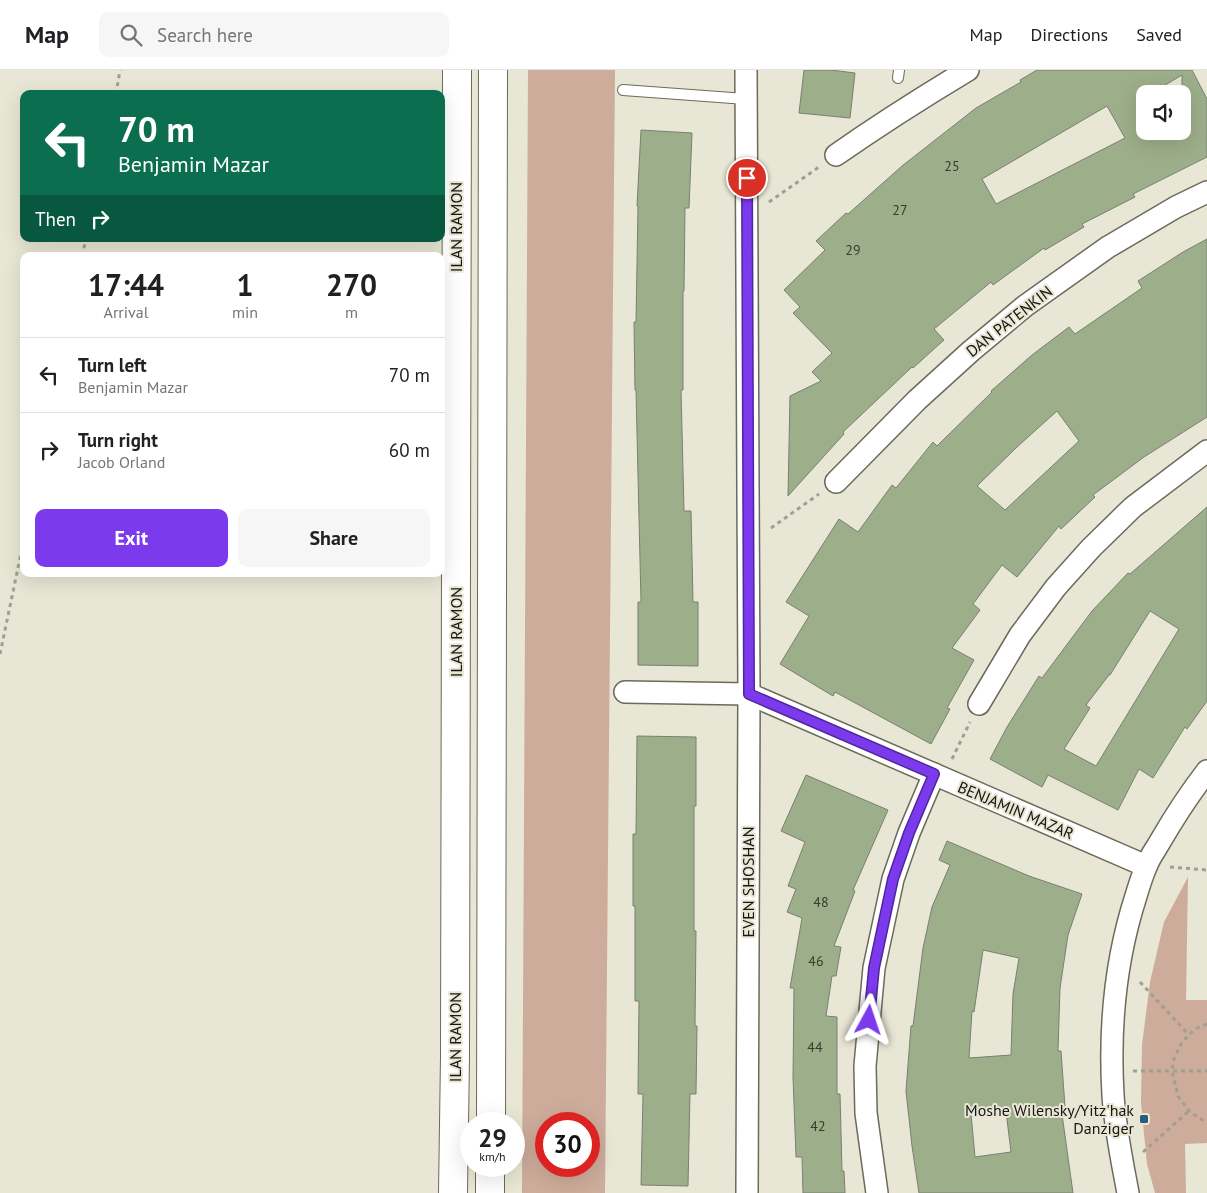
<!DOCTYPE html>
<style>
body{margin:0;font-family:"PT Sans",sans-serif;background:#f6f6f6;color:#202124;height:100vh;display:flex;flex-direction:column;font-size:19px;white-space:nowrap}
*{box-sizing:border-box;margin:0}
p{font-size:16px;color:#757577}
.icon{flex:none;width:28px;height:28px;fill:none;stroke:currentColor;stroke-width:2;stroke-linecap:round;stroke-linejoin:round}
.map{position:relative;flex:1;overflow:hidden}
.details{position:absolute;left:20px;top:182px;width:425px;height:325px;display:flex;flex-direction:column;background:#fff;border-radius:10px;box-shadow:0 5px 20px #0002}
.details>*{flex:none}
.top-card{position:absolute;left:20px;top:20px;width:425px;height:152px;border-radius:10px;box-shadow:0 5px 20px #0002;background:#0b6e4f;color:#fff;overflow:hidden}
.controls{position:absolute;left:1136px;top:15px;display:grid;gap:10px}
.controls a{display:grid;place-items:center;width:55px;height:55px;border-radius:10px;background:#fff;box-shadow:0 5px 20px #0002;font-size:25px}
.speed{position:absolute;left:460px;top:1042px;display:flex;gap:10px;font-size:25px;font-weight:700;text-align:center}
.speed>*{display:grid;place-content:center;width:65px;height:65px;border-radius:50%;background:#fff;box-shadow:0 5px 20px #0002;line-height:1}
.speed small{font-size:12px;font-weight:400}
.speed .limit{border:8px solid #d22;background:#fff;color:#111}
.pin{position:absolute;display:grid;place-items:center;width:42px;height:42px;color:#fff;margin:-21px;border:2px solid #fff;border-radius:50%;box-shadow:0 1px 5px #0007}
.me{position:absolute;width:55px;margin:-28px;rotate:5deg;stroke-linejoin:round;filter:drop-shadow(0 0 4px #0008)}
.turn{display:flex;align-items:center;gap:18px;height:105px;padding:0 15px;font-size:22px}
.turn .icon{width:65px;height:65px;stroke-width:2.5}
.turn b{display:block;font-size:35px;line-height:42px}
.then{display:flex;align-items:center;height:48px;padding:0 15px;background:#0003;gap:10px;font-size:19px}
.eta{display:flex;justify-content:space-evenly;align-items:center;height:85px;text-align:center}
.eta b{font-size:30px;font-weight:800;line-height:35px}
.action{display:flex;gap:10px;margin-top:auto;padding:10px 15px}
.action a{flex:1;height:58px;border-radius:10px;background:#7c3aed;color:#fff;font-size:20px;font-weight:800;line-height:58px;text-align:center}
.action a+a{background:#f6f6f6;color:#202124}
ul{padding:0;list-style:none}
li{display:flex;align-items:center;gap:15px;height:75px;padding:0 15px;border-top:1px solid #e0e0e0}
li div{flex:1}
li b{display:block;font-size:19px}
li em{font-style:normal}
header{display:flex;align-items:center;gap:30px;box-sizing:border-box;height:70px;padding:0 25px;background:#fff;border-bottom:1px solid #e0e0e0}
header strong{font-size:24px}
nav{display:flex;gap:28px;margin-inline-start:auto;font-size:18px}
.search{width:350px;height:45px;background:#f6f6f6;display:flex;align-items:center;gap:12px;box-sizing:border-box;padding:0 18px;border-radius:10px;color:#757577;font-size:19px}
.map>svg:first-child{display:block}
.green{fill:#ceac9b;fill-rule:evenodd}
.building{fill:#9dae8a;stroke:#798072;fill-rule:evenodd}
.lines{fill:none;stroke-linecap:round;stroke-linejoin:round}
.lane-casing{stroke:#6c6a5b;stroke-width:12}
.street-casing{stroke:#6c6a5b;stroke-width:24}
.primary-casing{stroke:#6c6a5b;stroke-width:30}
.path{stroke:#a09f91;stroke-width:3;stroke-dasharray:4 4;stroke-linecap:butt}
.lane{stroke:#fff;stroke-width:10}
.street{stroke:#fff;stroke-width:21}
.primary{stroke:#fff;stroke-width:28}
.route-casing{stroke:#51269a;stroke-width:12}
.route{stroke:#7c3aed;stroke-width:9}
.poi-dot{fill:#2a5d7a;stroke:#e8e6d4;stroke-width:2}
.labels{text-anchor:middle;stroke-width:4;stroke-linejoin:round;paint-order:stroke}
.number-label{font-size:14px;fill:#383c2e}
.street-label{font-size:16px;fill:#171610;stroke:#e8e6d4}
.poi-label{font-size:16px;fill:#171610;stroke:#e8e6d4;text-anchor:end}
</style>
<header>
<strong>Map</strong>
<div class="search"><svg class="icon" aria-label="search" viewBox="0 0 24 24"><circle cx="10" cy="10" r="6"/><path d="M15 15l6 6"/></svg>Search here</div>
<nav><a>Map</a><a>Directions</a><a>Saved</a></nav>
</header>
<div class="map">
<svg width="1207" height="1123" viewBox="0 0 1207 1123">
<rect width="100%" height="100%" fill="#e8e6d4"/>
<!-- green -->
<g class="green">
<path d="M 528,0 L 615,0 L 605,1123 L 522,1123 ZM 546,1054 L 589,1054 L 589,1096 L 546,1096 Z"/>
<path d="M 1188,807 L 1186,930 L 1207,930 L 1207,1073 L 1185,1074 L 1186,1123 L 1155,1123 L 1147,1094 L 1141,1033 L 1142,975 L 1150,912 L 1164,852 Z"/>
</g>
<!-- building -->
<g class="building">
<path d="M 804,0 L 831,0 L 855,3 L 850,48 L 799,43 Z"/>
<path d="M 1037,0 L 1192,0 L 1207,29 L 1207,87 L 1133,124 L 1135,127 L 1082,154 L 1084,157 L 1045,180 L 1044,178 L 993,215 L 991,212 L 934,259 L 944,270 L 913,298 L 912,297 L 843,362 L 844,364 L 788,426 L 790,326 L 821,311 L 812,302 L 832,283 L 793,243 L 800,237 L 784,220 L 825,180 L 816,171 L 846,143 L 848,144 L 902,96 L 976,38 L 1021,12 L 1020,10 ZM 1182,5 L 1182,61 L 1145,61 L 1145,24 L 1150,24 ZM 1107,36 L 1125,68 L 996,134 L 982,109 Z"/>
<path d="M 641,60 L 692,63 L 689,138 L 685,138 L 684,221 L 683,221 L 683,320 L 681,320 L 684,441 L 691,441 L 693,532 L 698,532 L 698,596 L 638,595 L 638,532 L 641,532 L 636,320 L 635,320 L 634,252 L 636,252 L 638,136 L 637,136 Z"/>
<path d="M 1207,169 L 1207,347 L 1144,387 L 1093,425 L 1095,427 L 1061,459 L 1059,456 L 1017,507 L 1002,495 L 973,534 L 980,540 L 952,578 L 974,590 L 947,638 L 950,639 L 931,674 L 835,622 L 833,626 L 780,594 L 809,546 L 786,532 L 839,449 L 858,462 L 892,415 L 896,418 L 933,372 L 937,376 L 992,322 L 991,321 L 1032,285 L 1069,257 L 1075,264 L 1142,218 L 1138,211 L 1183,182 ZM 1057,341 L 1079,371 L 1005,440 L 977,416 L 1017,377 Z"/>
<path d="M 1207,437 L 1207,631 L 1187,659 L 1185,657 L 1153,708 L 1139,699 L 1118,740 L 1048,705 L 1042,717 L 990,689 L 1007,657 L 1039,606 L 1042,608 L 1092,541 L 1128,503 L 1130,504 ZM 1150,541 L 1179,559 L 1096,696 L 1064,679 L 1090,638 L 1086,635 L 1109,605 L 1110,605 Z"/>
<path d="M 637,666 L 696,667 L 696,736 L 694,736 L 694,861 L 696,861 L 695,956 L 697,956 L 696,1024 L 690,1024 L 688,1116 L 641,1115 L 643,1024 L 638,1024 L 639,931 L 635,931 L 635,836 L 633,836 L 633,764 L 636,764 Z"/>
<path d="M 806,705 L 888,740 L 853,820 L 855,821 L 834,876 L 841,877 L 836,906 L 832,906 L 826,946 L 837,947 L 837,1024 L 840,1024 L 842,1101 L 844,1101 L 845,1123 L 803,1123 L 802,1087 L 796,1087 L 793,1007 L 794,918 L 790,918 L 802,848 L 787,842 L 796,819 L 788,816 L 805,772 L 781,761 Z"/>
<path d="M 947,771 L 1029,806 L 1082,824 L 1068,865 L 1060,918 L 1058,981 L 1061,981 L 1065,1037 L 1061,1037 L 1073,1123 L 919,1123 L 912,1076 L 906,1021 L 911,956 L 913,956 L 923,878 L 932,837 L 950,795 L 939,790 ZM 983,880 L 1019,888 L 1013,924 L 1011,985 L 969,988 L 972,941 L 974,942 ZM 1006,1041 L 1011,1082 L 975,1087 L 971,1044 Z"/>
</g>
<g class="lines">
<defs>
<g id="lane">
<path d="M 898,8 L 899,0"/>
<path d="M 623,20 L 746,29"/>
</g>
<g id="street">
<path d="M 746,0 L 749,624 L 747,1123"/>
<path d="M 836,85 C 879,55 923,27 968,0"/>
<path d="M 836,412 L 917,330 L 971,281 L 1025,236 L 1108,177 L 1176,137 L 1207,122"/>
<path d="M 625,622 L 749,624 L 1146,796"/>
<path d="M 979,634 L 1020,565 L 1056,517 L 1091,478 L 1133,437 L 1207,381"/>
<path d="M 877,1123 L 866,1043 L 865,996 L 874,898 L 893,809 L 909,763 L 934,704"/>
<path d="M 1128,1123 C 1122,1091 1115,1058 1113,1025 C 1109,957 1115,891 1136,826 C 1139,816 1142,806 1146,797 C 1149,788 1156,779 1161,770 C 1175,746 1190,723 1207,701"/>
</g>
<g id="primary">
<path d="M 491,1054 L 493,0"/>
<path d="M 453,1123 L 455,987 L 457,0"/>
<path d="M 490,1123 L 490,1096"/>
</g>
</defs>
<!-- lane casing -->
<use href="#lane" class="lane-casing"/>
<!-- street casing -->
<use href="#street" class="street-casing"/>
<!-- primary casing -->
<use href="#primary" class="primary-casing"/>
<!-- path -->
<g class="path">
<path d="M 116,24 L 120,0"/>
<path d="M 769,132 L 819,97"/>
<path d="M 82,186 L 86,169"/>
<path d="M 771,458 L 819,424"/>
<path d="M 0,584 L 24,469"/>
<path d="M 952,689 L 970,652"/>
<path d="M 1170,797 L 1207,800"/>
<path d="M 1140,912 L 1189,965"/>
<path d="M 1207,954 L 1195,959 L 1182,972 L 1174,989 L 1172,1001 L 1178,1026 L 1189,1041 L 1204,1051 L 1207,1052"/>
<path d="M 1133,1001 L 1207,1001"/>
<path d="M 1143,1082 L 1189,1041"/>
</g>
<!-- lane -->
<use href="#lane" class="lane"/>
<!-- street -->
<use href="#street" class="street"/>
<!-- primary -->
<use href="#primary" class="primary"/>
</g>
<g class="lines">
<defs>
<path id="route" d="M 747,108 L 749,624 L 934,704 L 909,763 L 893,809 L 874,898 L 869,950"/>
</defs>
<!-- route casing -->
<use href="#route" class="route-casing"/>
<!-- route -->
<use href="#route" class="route"/>
</g>
<!-- markers -->
<rect class="poi-dot" x="1139" y="1044" width="10" height="10" rx="2.5"/>
<g class="labels">
<!-- number labels -->
<g class="number-label">
<text x="952" y="101">25</text>
<text x="900" y="145">27</text>
<text x="853" y="185">29</text>
<text x="821" y="837">48</text>
<text x="816" y="896">46</text>
<text x="815" y="982">44</text>
<text x="818" y="1061">42</text>
</g>
<!-- street labels -->
<g class="street-label">
<text transform="translate(456 157) rotate(-90)" y="6">ILAN RAMON</text>
<text transform="translate(1009 251) rotate(-38)" y="6">DAN PATENKIN</text>
<text transform="translate(456 562) rotate(-90)" y="6">ILAN RAMON</text>
<text transform="translate(1016 740) rotate(23)" y="6">BENJAMIN MAZAR</text>
<text transform="translate(748 812) rotate(-90)" y="6">EVEN SHOSHAN</text>
<text transform="translate(455 967) rotate(-90)" y="6">ILAN RAMON</text>
</g>
<!-- poi labels -->
<g class="poi-label">
<text x="1134" y="1046">Moshe Wilensky/Yitz'hak<tspan x="1134" dy="18">Danziger</tspan></text>
</g>
</g>
</svg>
<div class="controls">
<a><svg class="icon" aria-label="sound" viewBox="0 0 24 24"><path d="M4 9h4l5-4v14l-5-4H4zM17 9q2 3 0 6"/></svg></a>
</div>
<div class="speed"><div>29<small>km/h</small></div><div class="limit">30</div></div>
<div class="pin" style="left:747px;top:108px;background:#d93025"><svg class="icon" aria-label="arrive" viewBox="0 0 24 24"><path d="M6 21V4h12l-3 4 3 4H6"/></svg></div>
<svg class="me" style="left:869px;top:950px" viewBox="-20 -20 40 40"><path d="M0-17L14 15 0 8-14 15z" fill="#7c3aed" stroke="#fff" stroke-width="4"/></svg>
<div class="top-card">
<div class="turn"><svg class="icon" aria-label="left" viewBox="0 0 24 24"><path d="M17 20v-9H6M10 6l-5 5 5 5"/></svg><div><b>70 m</b>Benjamin Mazar</div></div>
<div class="then">Then<svg class="icon" aria-label="right" viewBox="0 0 24 24"><path d="M7 20v-9h11M14 6l5 5-5 5"/></svg></div>
</div>
<section class="details">
<div class="eta">
<div><b>17:44</b><p>Arrival</p></div>
<div><b>1</b><p>min</p></div>
<div><b>270</b><p>m</p></div>
</div>
<ul>
<li><svg class="icon" aria-label="left" viewBox="0 0 24 24"><path d="M17 20v-9H6M10 6l-5 5 5 5"/></svg><div><b>Turn left</b><p>Benjamin Mazar</p></div><em>70 m</em></li>
<li><svg class="icon" aria-label="right" viewBox="0 0 24 24"><path d="M7 20v-9h11M14 6l5 5-5 5"/></svg><div><b>Turn right</b><p>Jacob Orland</p></div><em>60 m</em></li>
</ul>
<div class="action"><a>Exit</a><a>Share</a></div>
</section>
</div>
